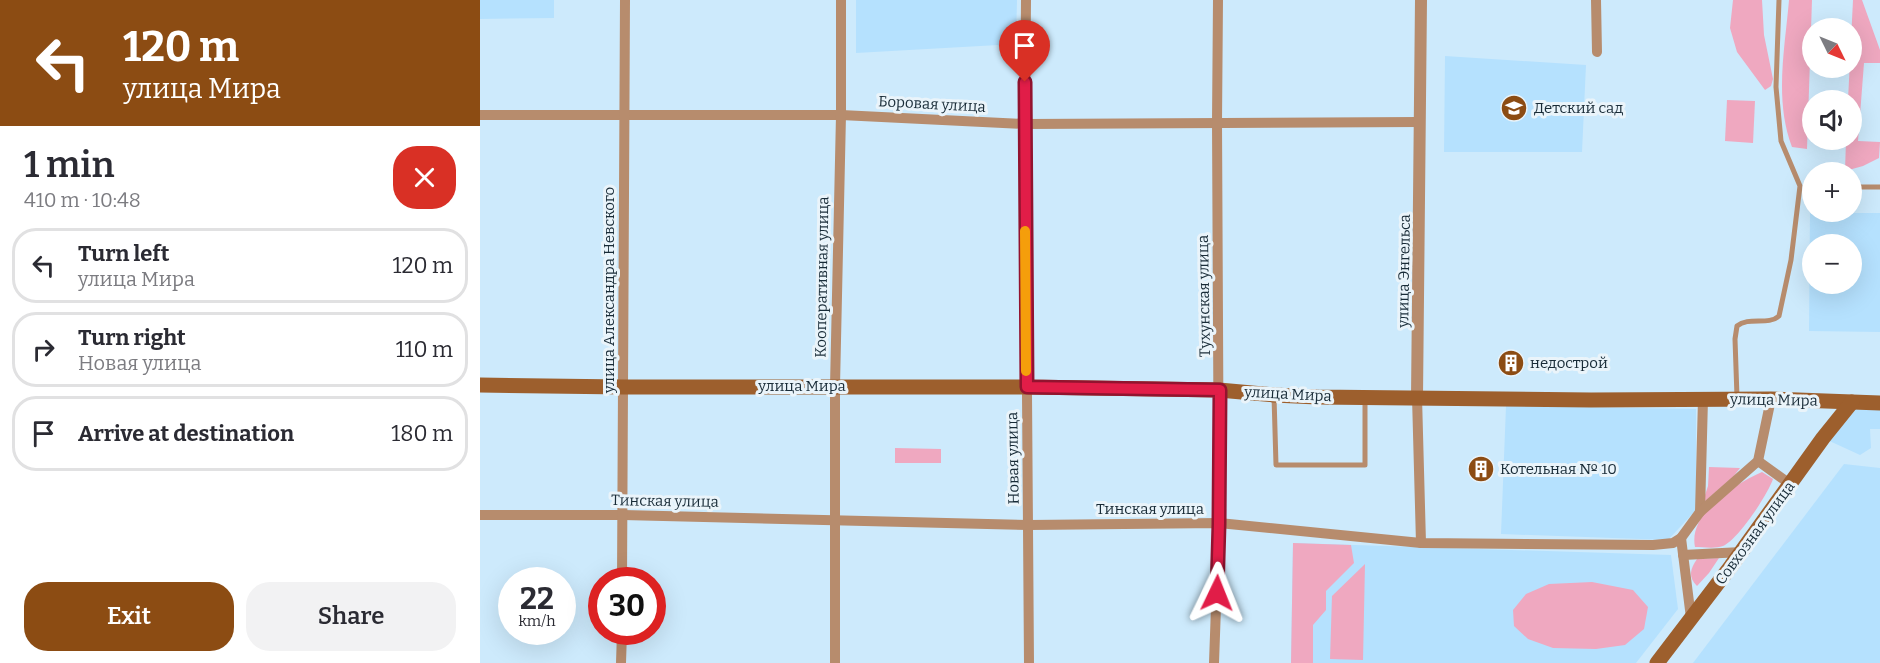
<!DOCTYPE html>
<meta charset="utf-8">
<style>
body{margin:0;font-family:Bitter,serif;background:#f2f2f3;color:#2b2b33;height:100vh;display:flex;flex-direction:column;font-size:22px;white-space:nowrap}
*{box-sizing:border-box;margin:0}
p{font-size:20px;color:#7c7c81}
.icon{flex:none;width:33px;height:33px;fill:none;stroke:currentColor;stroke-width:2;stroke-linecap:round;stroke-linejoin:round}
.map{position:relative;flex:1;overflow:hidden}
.side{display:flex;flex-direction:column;background:#fff;width:480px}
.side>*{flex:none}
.top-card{background:#8c4c13;color:#fff;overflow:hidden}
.needle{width:39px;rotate:133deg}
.buttons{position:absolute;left:1322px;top:18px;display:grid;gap:12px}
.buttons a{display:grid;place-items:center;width:60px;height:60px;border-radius:50%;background:#fff;box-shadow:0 6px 24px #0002;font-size:30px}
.speed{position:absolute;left:18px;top:567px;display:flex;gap:12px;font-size:30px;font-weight:700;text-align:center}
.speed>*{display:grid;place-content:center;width:78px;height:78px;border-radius:50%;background:#fff;box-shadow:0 6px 24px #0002;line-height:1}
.speed small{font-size:15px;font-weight:400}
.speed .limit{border:9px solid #d22;background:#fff;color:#111}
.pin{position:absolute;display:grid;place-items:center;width:51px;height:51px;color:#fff;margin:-62px -26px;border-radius:50% 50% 50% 0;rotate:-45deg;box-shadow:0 0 6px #0007}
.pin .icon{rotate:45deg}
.me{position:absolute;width:66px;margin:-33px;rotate:2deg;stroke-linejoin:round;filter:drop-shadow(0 0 4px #0008)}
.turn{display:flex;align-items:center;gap:21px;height:126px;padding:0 24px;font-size:27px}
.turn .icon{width:78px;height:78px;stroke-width:2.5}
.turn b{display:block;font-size:42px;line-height:51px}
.round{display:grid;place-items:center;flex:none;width:63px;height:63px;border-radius:24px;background:#f2f2f3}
.head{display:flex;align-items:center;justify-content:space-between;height:102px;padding:0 24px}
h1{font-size:36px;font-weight:600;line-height:45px}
.button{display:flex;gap:12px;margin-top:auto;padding:12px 24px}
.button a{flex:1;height:69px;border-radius:24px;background:#8c4c13;color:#fff;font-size:24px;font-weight:600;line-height:69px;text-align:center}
.button a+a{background:#f2f2f3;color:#2b2b33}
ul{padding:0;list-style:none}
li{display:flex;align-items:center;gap:18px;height:75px;margin:0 12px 9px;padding:0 12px;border:3px solid #e1e1e2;border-radius:24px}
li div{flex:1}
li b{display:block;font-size:22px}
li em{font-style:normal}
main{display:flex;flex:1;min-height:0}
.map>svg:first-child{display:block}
.built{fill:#b5e1fe;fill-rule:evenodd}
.green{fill:#efa8c0}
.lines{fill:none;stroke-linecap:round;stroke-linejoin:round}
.service{stroke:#b78c6d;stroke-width:5}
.minor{stroke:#b78c6d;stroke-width:10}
.tertiary{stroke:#b78c6d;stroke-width:12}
.secondary{stroke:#9d5f2d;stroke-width:15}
.route-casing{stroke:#92132f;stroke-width:15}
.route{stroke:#e11d48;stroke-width:10}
.slow{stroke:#f59e0b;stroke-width:10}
.labels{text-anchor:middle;stroke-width:6;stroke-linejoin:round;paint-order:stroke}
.street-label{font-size:15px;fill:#182b37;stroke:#eaf4fa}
.poi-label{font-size:15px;fill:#182b37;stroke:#eaf4fa;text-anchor:start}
</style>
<main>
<section class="side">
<div class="top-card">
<div class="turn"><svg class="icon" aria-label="left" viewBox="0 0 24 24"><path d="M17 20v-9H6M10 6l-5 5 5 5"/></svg><div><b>120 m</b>улица Мира</div></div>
</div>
<div class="head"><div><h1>1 min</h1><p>410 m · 10:48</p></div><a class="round" style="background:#d93025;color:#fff"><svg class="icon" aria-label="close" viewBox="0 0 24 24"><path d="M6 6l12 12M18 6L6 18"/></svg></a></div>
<ul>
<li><svg class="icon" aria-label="left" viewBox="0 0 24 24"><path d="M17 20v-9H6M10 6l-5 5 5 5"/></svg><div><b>Turn left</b><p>улица Мира</p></div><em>120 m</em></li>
<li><svg class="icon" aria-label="right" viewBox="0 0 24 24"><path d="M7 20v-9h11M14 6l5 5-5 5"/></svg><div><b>Turn right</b><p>Новая улица</p></div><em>110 m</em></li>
<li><svg class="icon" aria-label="arrive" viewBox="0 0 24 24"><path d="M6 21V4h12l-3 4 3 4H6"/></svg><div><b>Arrive at destination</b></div><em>180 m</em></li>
</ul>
<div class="button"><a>Exit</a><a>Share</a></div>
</section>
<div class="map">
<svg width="1400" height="663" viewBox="0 0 1400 663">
<rect width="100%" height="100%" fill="#cdeafc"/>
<!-- built -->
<g class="built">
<path d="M 0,0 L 74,0 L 74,18 L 0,19 Z"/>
<path d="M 376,0 L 537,0 L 536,44 L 376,53 Z"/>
<path d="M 965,56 L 1106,65 L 1102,152 L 964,152 Z"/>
<path d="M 1330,213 L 1400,213 L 1400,332 L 1329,331 ZM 1371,244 L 1371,284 L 1332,284 L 1332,244 Z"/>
<path d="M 1372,402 L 1400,403 L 1400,429 L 1390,429 L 1391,448 L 1380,455 L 1343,438 Z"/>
<path d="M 1026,406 L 1216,409 L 1216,510 L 1188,540 L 1021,534 Z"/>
<path d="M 1364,464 L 1400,468 L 1400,663 L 1213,663 Z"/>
<path d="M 813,543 L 1191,555 L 1198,609 L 1156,663 L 811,663 Z"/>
</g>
<!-- green -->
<g class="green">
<path d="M 1253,0 L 1282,0 L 1284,35 L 1293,79 L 1291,86 L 1285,90 L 1257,52 L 1250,28 Z"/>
<path d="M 1309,0 L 1332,0 L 1327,149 L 1312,147 C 1294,100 1305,48 1309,0 Z"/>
<path d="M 1373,0 L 1382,0 L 1400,50 L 1400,63 L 1384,63 L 1378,141 L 1400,142 L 1399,158 L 1383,166 L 1365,171 L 1366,140 L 1371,140 L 1371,100 L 1368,100 Z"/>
<path d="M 1247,100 L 1275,101 L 1273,143 L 1245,141 Z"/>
<path d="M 415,448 L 461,449 L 461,463 L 415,463 Z"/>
<path d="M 1229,467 L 1260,468 L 1253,477 L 1222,504 L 1228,486 Z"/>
<path d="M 1282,472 L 1293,479 C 1288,494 1258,540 1243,546 C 1235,549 1223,547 1215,547 C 1208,513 1255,484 1282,472 Z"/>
<path d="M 813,543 L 871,545 L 874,563 L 846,591 L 846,610 L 833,625 L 833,663 L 811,663 Z"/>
<path d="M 1239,558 L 1229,573 L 1217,586 C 1208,577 1210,569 1217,559 Z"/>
<path d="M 885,564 L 883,660 L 850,659 L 852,596 Z"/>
<path d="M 1112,582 L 1153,590 L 1168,607 L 1164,629 L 1145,645 L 1116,649 L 1073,648 L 1048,639 L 1034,626 L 1033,610 L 1046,594 L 1069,584 Z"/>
</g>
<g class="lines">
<!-- service -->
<g class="service">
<path d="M 1371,187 L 1400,187"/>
<path d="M 794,396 L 796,465 L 885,465 L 885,399"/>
<path d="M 1257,397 L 1255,339 L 1257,326 C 1269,316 1288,326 1299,316 L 1311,260 L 1320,186 L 1301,141 L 1296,87 L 1299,0"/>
</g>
<!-- minor -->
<g class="minor">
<path d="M 546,0 L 545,124 L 549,663"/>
<path d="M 1116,0 L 1117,52"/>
<path d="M 0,115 L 361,115 L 545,124 L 939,122"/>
<path d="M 937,397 L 941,543"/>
<path d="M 1278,461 L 1310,484"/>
<path d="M 1220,512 L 1223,399"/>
<path d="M 0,515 L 143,515 L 549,525 L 739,523 L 941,543 L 1173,545 L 1193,543 L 1201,538 L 1220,512 L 1278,461 L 1291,399"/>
<path d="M 1201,538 L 1211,618"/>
<path d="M 1203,555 L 1262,552"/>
<path d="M 142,580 L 145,0"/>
<path d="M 141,663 L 142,632"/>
<path d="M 355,663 L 355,386 L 361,115 L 361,0"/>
<path d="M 734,663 L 739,523 L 737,122 L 738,0"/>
</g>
<!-- tertiary -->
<path class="tertiary" d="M 937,397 L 941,0"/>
<!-- secondary -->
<g class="secondary">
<path d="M 0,385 L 144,387 L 547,387 L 739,390 L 794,395 L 837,397 L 1111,400 L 1291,399 L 1400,403"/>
<path d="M 1177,663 L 1251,566 L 1343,438 L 1372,402"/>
</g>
</g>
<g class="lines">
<defs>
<path id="route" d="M 545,82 L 547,387 L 740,390 L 739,524 L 737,593"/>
</defs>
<!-- route casing -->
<use href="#route" class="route-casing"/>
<!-- route -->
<use href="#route" class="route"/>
<!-- slow -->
<path class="slow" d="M 545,231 L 546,371"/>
</g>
<!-- icons -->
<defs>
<symbol id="school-disc" viewBox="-11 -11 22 22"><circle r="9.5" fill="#8c4c13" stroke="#eaf4fa"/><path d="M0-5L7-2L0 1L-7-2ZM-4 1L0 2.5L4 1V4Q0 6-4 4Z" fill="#fff"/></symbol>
<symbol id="building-disc" viewBox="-11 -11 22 22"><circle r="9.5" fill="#8c4c13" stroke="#eaf4fa"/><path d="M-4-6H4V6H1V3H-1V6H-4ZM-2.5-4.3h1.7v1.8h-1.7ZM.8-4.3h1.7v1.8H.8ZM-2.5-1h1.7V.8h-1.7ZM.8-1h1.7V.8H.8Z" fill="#fff"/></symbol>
</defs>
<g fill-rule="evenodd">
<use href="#school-disc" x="1019" y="93" width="30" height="30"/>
<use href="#building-disc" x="1016" y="348" width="30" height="30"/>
<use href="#building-disc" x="986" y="454" width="30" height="30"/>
</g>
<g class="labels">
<!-- street labels -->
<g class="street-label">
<text transform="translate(452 104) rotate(3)" y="5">Боровая улица</text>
<text transform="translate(924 271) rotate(-89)" y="5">улица Энгельса</text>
<text transform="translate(342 277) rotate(-89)" y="5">Кооперативная улица</text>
<text transform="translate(129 290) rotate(-90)" y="5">улица Александра Невского</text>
<text transform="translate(724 296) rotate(-91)" y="5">Тухунская улица</text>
<text x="322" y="391">улица Мира</text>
<text transform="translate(808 394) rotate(3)" y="5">улица Мира</text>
<text transform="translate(1294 400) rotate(1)" y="5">улица Мира</text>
<text transform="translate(533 458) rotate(-91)" y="5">Новая улица</text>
<text transform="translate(185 501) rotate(1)" y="5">Тинская улица</text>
<text x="670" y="514">Тинская улица</text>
<text transform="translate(1275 533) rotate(-54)" y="5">Совхозная улица</text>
</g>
<!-- poi labels -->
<g class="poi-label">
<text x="1054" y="113">Детский сад</text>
<text x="1050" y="368">недострой</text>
<text x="1020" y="474">Котельная № 10</text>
</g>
</g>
</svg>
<div class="buttons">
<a><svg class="needle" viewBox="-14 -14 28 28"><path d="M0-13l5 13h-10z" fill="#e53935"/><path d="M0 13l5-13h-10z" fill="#7c7c81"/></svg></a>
<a><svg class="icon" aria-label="sound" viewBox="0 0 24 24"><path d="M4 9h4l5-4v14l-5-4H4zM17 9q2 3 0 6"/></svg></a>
<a>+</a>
<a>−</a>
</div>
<div class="speed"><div>22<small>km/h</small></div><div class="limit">30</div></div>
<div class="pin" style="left:545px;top:82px;background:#d93025"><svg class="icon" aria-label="arrive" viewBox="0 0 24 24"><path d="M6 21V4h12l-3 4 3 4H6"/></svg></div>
<svg class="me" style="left:737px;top:593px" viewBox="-20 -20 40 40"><path d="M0-17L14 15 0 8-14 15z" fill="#e11d48" stroke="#fff" stroke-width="4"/></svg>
</div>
</main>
